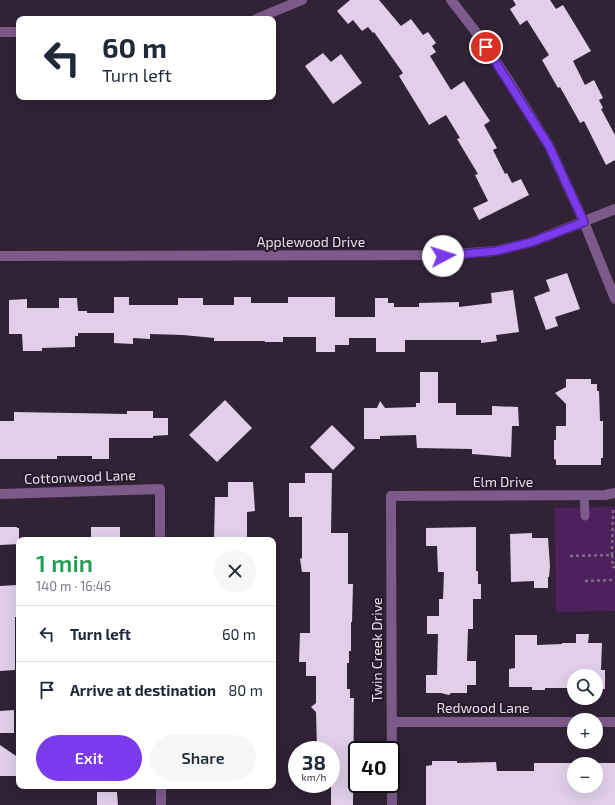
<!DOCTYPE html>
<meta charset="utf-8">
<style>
body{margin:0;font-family:"Exo 2",sans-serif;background:#f6f6f7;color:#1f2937;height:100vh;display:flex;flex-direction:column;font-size:15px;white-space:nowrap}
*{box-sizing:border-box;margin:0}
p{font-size:13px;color:#747a83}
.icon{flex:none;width:22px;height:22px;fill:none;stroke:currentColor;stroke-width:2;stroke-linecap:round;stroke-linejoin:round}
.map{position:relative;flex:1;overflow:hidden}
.drawer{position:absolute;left:16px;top:537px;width:260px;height:252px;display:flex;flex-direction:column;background:#fff;border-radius:8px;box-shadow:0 4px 16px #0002}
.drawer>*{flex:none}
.banner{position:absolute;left:16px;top:16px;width:260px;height:84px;border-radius:8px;box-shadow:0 4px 16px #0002;background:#fff;color:#1f2937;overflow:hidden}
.controls{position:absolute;left:567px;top:669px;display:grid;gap:8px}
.controls a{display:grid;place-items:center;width:36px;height:36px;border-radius:50%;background:#fff;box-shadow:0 4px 16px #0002;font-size:20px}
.speed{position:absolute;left:288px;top:741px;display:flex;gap:8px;font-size:20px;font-weight:700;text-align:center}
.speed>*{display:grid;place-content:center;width:52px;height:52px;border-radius:50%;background:#fff;box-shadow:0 4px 16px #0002;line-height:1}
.speed small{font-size:10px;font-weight:400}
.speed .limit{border:2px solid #111;border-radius:6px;background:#fff;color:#111}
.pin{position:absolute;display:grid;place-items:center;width:34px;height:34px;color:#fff;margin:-17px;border:2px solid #fff;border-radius:50%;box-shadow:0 1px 4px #0007}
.me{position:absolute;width:44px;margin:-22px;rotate:85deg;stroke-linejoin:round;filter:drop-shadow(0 0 3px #0008)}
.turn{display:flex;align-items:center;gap:14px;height:84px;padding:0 20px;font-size:18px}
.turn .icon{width:52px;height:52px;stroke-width:2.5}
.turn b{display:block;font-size:28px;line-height:34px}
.round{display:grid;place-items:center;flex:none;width:42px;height:42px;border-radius:21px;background:#f6f6f7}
.headline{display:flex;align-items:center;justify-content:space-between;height:68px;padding:0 20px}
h1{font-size:24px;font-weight:600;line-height:30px;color:#1e9e55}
.cta{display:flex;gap:8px;margin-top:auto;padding:8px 20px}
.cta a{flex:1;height:46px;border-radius:24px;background:#7c3aed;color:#fff;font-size:16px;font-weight:600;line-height:46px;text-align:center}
.cta a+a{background:#f6f6f7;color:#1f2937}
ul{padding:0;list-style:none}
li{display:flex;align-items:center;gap:12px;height:56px;padding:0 20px;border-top:1px solid #e0e1e3}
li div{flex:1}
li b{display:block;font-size:15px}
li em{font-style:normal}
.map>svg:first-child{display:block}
.green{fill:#4e215e}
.building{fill:#e1cfe9;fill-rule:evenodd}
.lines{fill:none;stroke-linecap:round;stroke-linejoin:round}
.path{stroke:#7c6f81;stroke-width:2.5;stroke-dasharray:3 3;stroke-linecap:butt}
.service{stroke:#7c5a8a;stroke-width:9}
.minor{stroke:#7c5a8a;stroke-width:10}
.tertiary{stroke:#7c5a8a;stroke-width:10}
.route-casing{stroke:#51269a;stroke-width:10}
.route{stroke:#7c3aed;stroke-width:7}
.labels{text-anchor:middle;stroke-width:4;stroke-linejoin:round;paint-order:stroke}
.street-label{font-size:14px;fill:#e9dfed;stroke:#27192c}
</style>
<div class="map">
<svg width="615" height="805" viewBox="0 0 615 805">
<rect width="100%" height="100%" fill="#312236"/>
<!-- green -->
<path class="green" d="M 615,507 L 615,611 L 556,612 L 555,508 Z"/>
<!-- building -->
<g class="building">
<path d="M 350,0 L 379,0 L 401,26 L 411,19 L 423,35 L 428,32 L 436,43 L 432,46 L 436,52 L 430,56 L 451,90 L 464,81 L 490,121 L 484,125 L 497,148 L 493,150 L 505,174 L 507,173 L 512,183 L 521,179 L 529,195 L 479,220 L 473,208 L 488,201 L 475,175 L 478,174 L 457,139 L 460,138 L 446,115 L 429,125 L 399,76 L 403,73 L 374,32 L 373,33 L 368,27 L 362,31 L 353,20 L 348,24 L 337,11 Z"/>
<path d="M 513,0 L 550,0 L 556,9 L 563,5 L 591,51 L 573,61 L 585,85 L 594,80 L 603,98 L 599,100 L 603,108 L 601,109 L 615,135 L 615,160 L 606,165 L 584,121 L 580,123 L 578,119 L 560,87 L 558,88 L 542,60 L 549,55 L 527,20 L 520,25 L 510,9 L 516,5 Z"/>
<path d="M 323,53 L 331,62 L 341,54 L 362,83 L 333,104 L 305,66 Z"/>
<path d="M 567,273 L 580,309 L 555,317 L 558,326 L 546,330 L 534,297 L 550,291 L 546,280 Z"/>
<path d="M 513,290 L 519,332 L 496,335 L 497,341 L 481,343 L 481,340 L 405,340 L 405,352 L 376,352 L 376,338 L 349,338 L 349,345 L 335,345 L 335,352 L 316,352 L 316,337 L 283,337 L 283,342 L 265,342 L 265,341 L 214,341 L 214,338 L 183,335 L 150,334 L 150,339 L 133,338 L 133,344 L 114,343 L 114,333 L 78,333 L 78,336 L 75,336 L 75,347 L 42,348 L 42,351 L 23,351 L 22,334 L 9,334 L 9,300 L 27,299 L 27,308 L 59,308 L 59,298 L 77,298 L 78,311 L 87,311 L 87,313 L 114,313 L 114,297 L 129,297 L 129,305 L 178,305 L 178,298 L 203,298 L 203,305 L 234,305 L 234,297 L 251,297 L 251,303 L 288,303 L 288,297 L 335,297 L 335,317 L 375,317 L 375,298 L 388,298 L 388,303 L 394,303 L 394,307 L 419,307 L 419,303 L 459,302 L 459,307 L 492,303 L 491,293 Z"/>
<path d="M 420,372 L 438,372 L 438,403 L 456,403 L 456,415 L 492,415 L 492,406 L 518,407 L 519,426 L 512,426 L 511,457 L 472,454 L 472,449 L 417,448 L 416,435 L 380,436 L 380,439 L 364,439 L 364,408 L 377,408 L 380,401 L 385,408 L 416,407 L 416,403 L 420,403 Z"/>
<path d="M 566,379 L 591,379 L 591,384 L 597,384 L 597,391 L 599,391 L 600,421 L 603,421 L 603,458 L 601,458 L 601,465 L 556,465 L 556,460 L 554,459 L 554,440 L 556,440 L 556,426 L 566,426 L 566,404 L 555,393 L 566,387 Z"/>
<path d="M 225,400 L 252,428 L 217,462 L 189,435 Z"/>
<path d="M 127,411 L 153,411 L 153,418 L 168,418 L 168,435 L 153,436 L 153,438 L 109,438 L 109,459 L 92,459 L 92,456 L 57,456 L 57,459 L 0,459 L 0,421 L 14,421 L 14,412 L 127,414 Z"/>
<path d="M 332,425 L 355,448 L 333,470 L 310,447 Z"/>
<path d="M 305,473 L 332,473 L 331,533 L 348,533 L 348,584 L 353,584 L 352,622 L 351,622 L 351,651 L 349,651 L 349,663 L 347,663 L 347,689 L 350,689 L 350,698 L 354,698 L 353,805 L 331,805 L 331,750 L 317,750 L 316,712 L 311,707 L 316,703 L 316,676 L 306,676 L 306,662 L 299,662 L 300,633 L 310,633 L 310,572 L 302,572 L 300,559 L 302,558 L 302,517 L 289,517 L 289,483 L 305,483 Z"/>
<path d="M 228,482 L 253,482 L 255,511 L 247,512 L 247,540 L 214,540 L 215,497 L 228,497 Z"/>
<path d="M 0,527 L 17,527 L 17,528 L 19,528 L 19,544 L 0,545 Z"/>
<rect x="91" y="527" width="29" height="13"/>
<path d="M 476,527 L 476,571 L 478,571 L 478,584 L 481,584 L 481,599 L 473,599 L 473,629 L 468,629 L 467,661 L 476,661 L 476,685 L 467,685 L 467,693 L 451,693 L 449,695 L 441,693 L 426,693 L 426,675 L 437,675 L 438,634 L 427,634 L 427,616 L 439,616 L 439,599 L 443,599 L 444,572 L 438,572 L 437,546 L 426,546 L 426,528 Z"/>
<path d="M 532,533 L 532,538 L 548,538 L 550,566 L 549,577 L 548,577 L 548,588 L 534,588 L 534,581 L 511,582 L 510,534 Z"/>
<path d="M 16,585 L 16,596 L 19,596 L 19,617 L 15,617 L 15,670 L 0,671 L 0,586 Z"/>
<path d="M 576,634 L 589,634 L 588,643 L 602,643 L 601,670 L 605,670 L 605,689 L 596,689 L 596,676 L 574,676 L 574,688 L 545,688 L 545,690 L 532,690 L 532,687 L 509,687 L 509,669 L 515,668 L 515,635 L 537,635 L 537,645 L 562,644 L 562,643 L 576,643 Z"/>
<path d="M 14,710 L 14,733 L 0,733 L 0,711 Z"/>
<path d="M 0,745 L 19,758 L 19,776 L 0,776 Z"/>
<path d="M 432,761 L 457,761 L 457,763 L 496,762 L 497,771 L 534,771 L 534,763 L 615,763 L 615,805 L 426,805 L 426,766 L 432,765 ZM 574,764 L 596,764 L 596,786 L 574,786 Z"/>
<path d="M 97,792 L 117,792 L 118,805 L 97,805 Z"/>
</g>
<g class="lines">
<!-- path -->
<g class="path">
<path d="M 612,555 L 613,567 L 615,567"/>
<path d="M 570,556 L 612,555 L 613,510"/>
<path d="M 585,581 L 615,580"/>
</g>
<!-- service -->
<path class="service" d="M 584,495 L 585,516"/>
<!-- minor -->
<g class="minor">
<path d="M 451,0 L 479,36 L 509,81 L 549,146 L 584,222 L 615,299"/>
<path d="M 256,19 L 302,0"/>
<path d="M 0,32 L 19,32"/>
<path d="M 0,494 L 160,489 L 160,540"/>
<path d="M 392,722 L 574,722"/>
<path d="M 596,722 L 615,722"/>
<path d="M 161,786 L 161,805"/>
<path d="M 392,805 L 391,496 L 605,495 L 615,493"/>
</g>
<!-- tertiary -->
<path class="tertiary" d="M 0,256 L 443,255 L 495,251 L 532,242 L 615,209"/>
</g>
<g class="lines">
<defs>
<path id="route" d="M 443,256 L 496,251 L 532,242 L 584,222 L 549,146 L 486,47"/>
</defs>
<!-- route casing -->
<use href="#route" class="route-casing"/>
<!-- route -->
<use href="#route" class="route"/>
</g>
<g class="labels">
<!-- street labels -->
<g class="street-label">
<text x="311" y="247">Applewood Drive</text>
<text transform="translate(80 477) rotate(-2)" y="5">Cottonwood Lane</text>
<text x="503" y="487">Elm Drive</text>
<text transform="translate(377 650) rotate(-90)" y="5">Twin Creek Drive</text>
<text x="483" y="713">Redwood Lane</text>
</g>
</g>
</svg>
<div class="controls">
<a><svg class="icon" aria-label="search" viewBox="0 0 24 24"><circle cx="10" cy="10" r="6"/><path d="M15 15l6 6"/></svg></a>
<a>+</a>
<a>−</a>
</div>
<div class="speed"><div>38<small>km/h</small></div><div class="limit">40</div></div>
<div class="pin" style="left:486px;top:47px;background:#d93025"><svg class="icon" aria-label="arrive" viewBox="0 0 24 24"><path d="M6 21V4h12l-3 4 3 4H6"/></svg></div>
<svg class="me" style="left:443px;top:256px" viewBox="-20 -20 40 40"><circle r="19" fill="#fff"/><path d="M0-13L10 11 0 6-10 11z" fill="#7c3aed"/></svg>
<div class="banner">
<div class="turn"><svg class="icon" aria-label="left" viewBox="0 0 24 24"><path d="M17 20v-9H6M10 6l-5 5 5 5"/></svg><div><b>60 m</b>Turn left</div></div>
</div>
<section class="drawer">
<div class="headline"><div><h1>1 min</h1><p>140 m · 16:46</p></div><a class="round"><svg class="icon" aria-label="close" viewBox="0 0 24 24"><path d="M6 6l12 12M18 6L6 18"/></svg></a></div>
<ul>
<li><svg class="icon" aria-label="left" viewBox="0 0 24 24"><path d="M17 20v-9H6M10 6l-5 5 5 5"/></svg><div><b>Turn left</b></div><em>60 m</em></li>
<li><svg class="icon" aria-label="arrive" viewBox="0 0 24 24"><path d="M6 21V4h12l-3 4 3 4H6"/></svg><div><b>Arrive at destination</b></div><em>80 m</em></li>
</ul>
<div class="cta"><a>Exit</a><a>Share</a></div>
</section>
</div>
